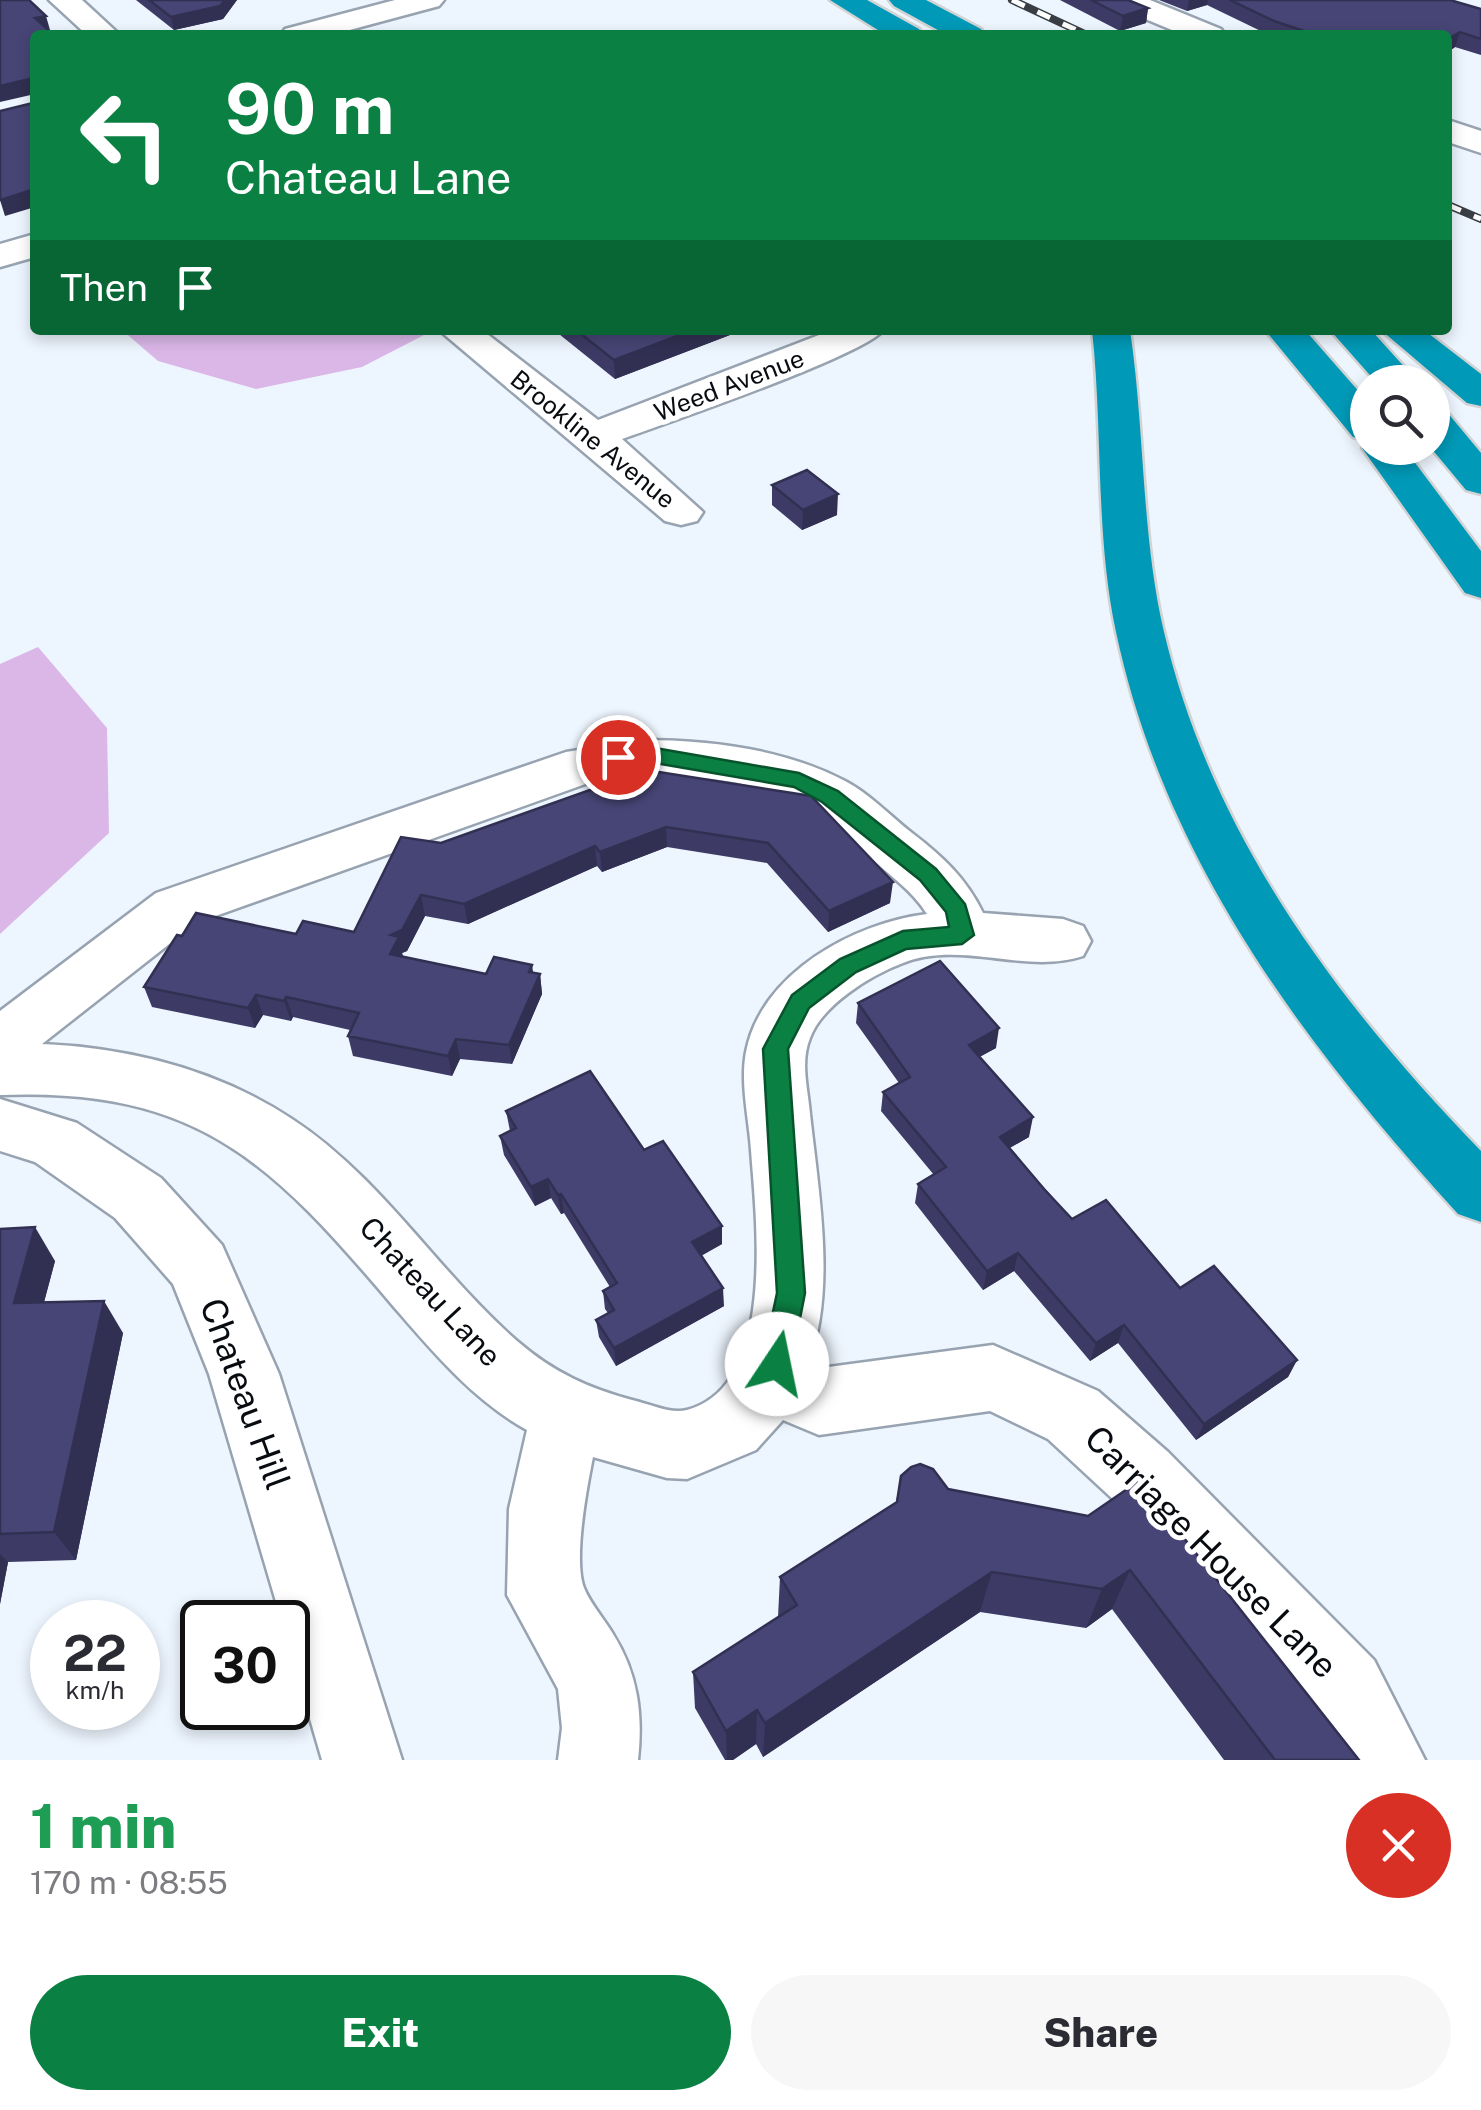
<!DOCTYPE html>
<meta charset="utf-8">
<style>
body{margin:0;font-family:"Public Sans",sans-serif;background:#f7f7f7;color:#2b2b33;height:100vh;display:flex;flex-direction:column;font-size:38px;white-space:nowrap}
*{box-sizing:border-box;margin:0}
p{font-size:32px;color:#7c7c81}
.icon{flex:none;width:55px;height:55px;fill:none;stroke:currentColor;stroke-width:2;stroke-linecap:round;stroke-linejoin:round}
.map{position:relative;height:1760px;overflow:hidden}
.sheet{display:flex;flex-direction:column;background:#fff;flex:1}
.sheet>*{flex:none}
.hud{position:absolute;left:30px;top:30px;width:1422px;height:305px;border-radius:10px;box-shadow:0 5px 15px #0003;background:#0b8043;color:#fff;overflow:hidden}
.buttons{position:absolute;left:1350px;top:365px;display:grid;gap:20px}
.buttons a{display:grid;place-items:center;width:100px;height:100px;border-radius:50%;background:#fff;box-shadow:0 5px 15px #0003;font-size:50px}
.speed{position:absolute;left:30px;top:1600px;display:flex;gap:20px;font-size:50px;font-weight:700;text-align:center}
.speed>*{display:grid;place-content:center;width:130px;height:130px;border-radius:50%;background:#fff;box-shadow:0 5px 15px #0003;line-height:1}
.speed small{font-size:25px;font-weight:400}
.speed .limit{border:5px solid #111;border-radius:15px;background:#fff;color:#111}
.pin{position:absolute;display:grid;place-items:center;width:85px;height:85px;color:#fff;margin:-42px;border:5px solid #fff;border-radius:50%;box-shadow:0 2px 10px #0007}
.me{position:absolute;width:110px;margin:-55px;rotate:11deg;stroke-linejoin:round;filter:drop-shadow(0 0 8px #0008)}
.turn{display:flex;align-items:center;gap:35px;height:210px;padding:0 30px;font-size:45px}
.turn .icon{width:130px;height:130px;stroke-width:2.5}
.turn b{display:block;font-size:70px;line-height:85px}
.then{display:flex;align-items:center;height:95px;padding:0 30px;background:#0003;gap:20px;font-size:38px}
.round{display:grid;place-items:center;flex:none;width:105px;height:105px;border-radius:52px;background:#f7f7f7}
.overview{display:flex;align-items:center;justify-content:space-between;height:170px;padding:0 30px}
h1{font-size:60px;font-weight:800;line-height:75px;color:#1e9e55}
.button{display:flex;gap:20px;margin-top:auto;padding:20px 30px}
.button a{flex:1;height:115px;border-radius:60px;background:#0b8043;color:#fff;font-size:40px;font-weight:800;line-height:115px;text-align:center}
.button a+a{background:#f7f7f7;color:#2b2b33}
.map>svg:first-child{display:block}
.green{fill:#dbb7e8}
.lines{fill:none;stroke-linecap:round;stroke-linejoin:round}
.minor-casing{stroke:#97a3b1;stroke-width:5}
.highway-casing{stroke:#d3d3d4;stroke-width:5}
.minor{fill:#fff;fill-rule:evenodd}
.highway{fill:#009ab8;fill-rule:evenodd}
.rail-casing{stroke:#393e44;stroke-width:8}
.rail{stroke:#fff;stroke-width:5;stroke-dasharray:14;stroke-linecap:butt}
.wall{fill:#3d3b65}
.shaded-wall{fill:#323052}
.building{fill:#474575;stroke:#323052;stroke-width:2.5}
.route{fill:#0b8043;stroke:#07532c;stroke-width:2.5}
.labels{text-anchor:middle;stroke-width:10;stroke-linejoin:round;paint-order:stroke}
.far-street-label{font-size:25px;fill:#080c11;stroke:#fff}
.street-label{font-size:30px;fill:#080c11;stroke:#fff}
.near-street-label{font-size:35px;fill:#080c11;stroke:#fff}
</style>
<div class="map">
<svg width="1481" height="1760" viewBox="0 0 1481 1760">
<rect width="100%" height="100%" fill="#edf5fe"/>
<!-- green -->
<g class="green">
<path d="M 122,330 L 418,330 L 424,335 L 362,367 L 256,389 L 158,361 Z"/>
<path d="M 38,647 L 107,728 L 109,833 L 0,934 L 0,664 Z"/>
</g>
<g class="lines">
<defs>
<g id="minor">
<path d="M 49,0 L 82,0 L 120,35 L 87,35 Z"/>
<path d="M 395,0 L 444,0 L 439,6 L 331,35 L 281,35 L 285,29 Z"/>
<path d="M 1109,0 L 1150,0 L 1221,29 L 1225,35 L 1184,35 L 1114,6 Z"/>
<path d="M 1448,120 L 1481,131 L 1481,153 L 1448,142 Z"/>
<path d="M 35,234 L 35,257 L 0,267 L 0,244 Z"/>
<path d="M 439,330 L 482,330 L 598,420 L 832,330 L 883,330 C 867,354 664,424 622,439 L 703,512 L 697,521 L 681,525 L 665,521 Z"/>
<path d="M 642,740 C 710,740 784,749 845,781 C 870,794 890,816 912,833 C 942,856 966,878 983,913 L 1063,919 L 1083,926 L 1091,941 L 1083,956 C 1026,975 961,940 903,963 C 871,975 822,1005 810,1038 C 800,1062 808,1089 810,1114 C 818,1188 837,1292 808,1363 L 821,1368 L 993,1345 L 1098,1391 L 1168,1452 L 1374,1660 L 1425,1760 L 1342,1760 L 1318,1716 L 1116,1502 L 1048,1439 L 990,1411 L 819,1435 L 783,1420 L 756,1450 L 687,1479 L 667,1478 L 593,1457 C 587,1487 573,1559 584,1588 C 590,1603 604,1619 613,1634 C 638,1674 643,1714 638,1760 L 558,1760 L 562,1728 L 558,1689 L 507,1595 L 509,1509 L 527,1430 C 474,1401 433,1352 394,1307 C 273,1164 199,1087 0,1095 L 0,1011 L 156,893 L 566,752 ZM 642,776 C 746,776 788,787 867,855 C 888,874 912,890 927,914 C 854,923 761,973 746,1052 C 740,1083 749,1120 751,1150 C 756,1219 777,1386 687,1410 C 671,1414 652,1405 636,1401 C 590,1389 554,1373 517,1341 C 438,1272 381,1177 292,1119 C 218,1070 130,1048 42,1044 L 196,923 L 591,782 Z"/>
<path d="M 0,1099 L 77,1123 L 161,1178 L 222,1245 L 279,1374 L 402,1760 L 322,1760 L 288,1643 L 288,1622 L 282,1622 L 209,1374 L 173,1284 L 115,1218 L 35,1162 L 0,1151 Z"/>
</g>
<g id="highway">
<path d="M 830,0 L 867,0 L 919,29 L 923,35 L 886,35 Z"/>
<path d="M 889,0 L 926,0 L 981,29 L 985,35 L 947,35 L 894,6 Z"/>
<path d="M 1092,330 L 1130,330 C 1145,430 1141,534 1164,632 C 1212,836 1338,1003 1481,1151 L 1481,1222 L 1458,1214 C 1305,1046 1164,859 1116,632 C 1095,534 1103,430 1092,330 Z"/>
<path d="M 1265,330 L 1305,330 L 1368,402 L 1368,448 L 1404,448 L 1481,551 L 1481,598 L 1465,593 L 1362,448 L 1367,440 L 1353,437 Z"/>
<path d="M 1330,330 L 1371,330 L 1418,382 L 1376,382 Z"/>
<path d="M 1381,330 L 1424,330 L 1481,374 L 1481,406 L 1467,403 Z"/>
<path d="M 1432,409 L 1447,412 L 1481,453 L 1481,494 L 1466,490 L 1431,448 Z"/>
</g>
</defs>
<!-- minor casing -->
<use href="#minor" class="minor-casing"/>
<!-- highway casing -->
<use href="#highway" class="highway-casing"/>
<!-- minor -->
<use href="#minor" class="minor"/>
<!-- highway -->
<use href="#highway" class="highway"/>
<defs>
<g id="rail">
<path d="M 1012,0 L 1087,35"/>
<path d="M 1448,205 L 1481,219"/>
</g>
</defs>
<!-- rail casing -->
<use href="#rail" class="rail-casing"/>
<!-- rail -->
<use href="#rail" class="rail"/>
</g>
<!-- wall -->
<g class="wall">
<path d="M 136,0 L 237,0 L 223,19 L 174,30 Z"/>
<path d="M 1060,0 L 1128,0 L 1148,8 L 1146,23 L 1120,31 Z"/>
<path d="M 1159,0 L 1450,0 L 1481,9 L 1481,55 L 1455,47 L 1448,52 L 1448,35 L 1269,35 L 1207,5 L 1187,11 Z"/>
<path d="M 554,330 L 743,330 L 615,379 Z"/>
<path d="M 772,485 L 837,515 L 802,530 L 772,505 Z"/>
<path d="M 646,770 L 890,903 L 828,932 L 767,863 L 667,847 L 602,872 L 597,866 L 468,924 L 425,916 L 407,951 L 402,953 L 403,956 L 486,974 L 540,974 L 542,994 L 512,1064 L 460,1059 L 452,1076 L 353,1056 L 348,1036 L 350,1030 L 293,1017 L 291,1021 L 263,1015 L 255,1028 L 152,1007 L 144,987 L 182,936 L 354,932 L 441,843 Z"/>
<path d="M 858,1003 L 996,1048 L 979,1057 L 1029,1137 L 1009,1148 L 1072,1219 L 1180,1288 L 1297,1360 L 1288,1377 L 1196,1440 L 1118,1343 L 1090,1361 L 1014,1271 L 983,1290 L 915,1203 L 918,1184 L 934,1175 L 881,1111 L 883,1092 L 899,1083 L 856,1023 Z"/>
<path d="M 506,1111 L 644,1150 L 722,1226 L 722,1244 L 701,1256 L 724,1306 L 616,1366 L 599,1337 L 596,1320 L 608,1313 L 605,1309 L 603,1291 L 610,1287 L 564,1213 L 561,1214 L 551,1198 L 535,1206 L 504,1155 L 500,1136 L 510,1131 Z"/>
<path d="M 0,1229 L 55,1261 L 44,1302 L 123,1333 L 76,1560 L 8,1562 L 0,1604 Z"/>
<path d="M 901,1476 L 948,1489 L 1088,1516 L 1359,1760 L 1224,1760 L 1112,1609 L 1086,1628 L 980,1612 L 763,1757 L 756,1744 L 733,1760 L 725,1760 L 695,1708 L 693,1672 L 778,1617 L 780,1577 L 896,1502 Z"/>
</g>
<!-- shaded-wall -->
<g class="shaded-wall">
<path d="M 225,0 L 237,0 L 223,19 L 174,30 L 171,17 Z"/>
<path d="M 1189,0 L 1208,0 L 1207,5 L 1187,11 Z"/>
<path d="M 1148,8 L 1146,23 L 1120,31 L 1123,16 Z"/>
<path d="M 46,16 L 50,30 L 35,18 Z"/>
<path d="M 1460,32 L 1455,47 L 1448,52 L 1448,39 Z"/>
<path d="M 33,78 L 35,94 L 0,102 L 0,86 Z"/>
<path d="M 35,189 L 35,207 L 5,216 L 0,200 Z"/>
<path d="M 693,330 L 743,330 L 615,379 L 614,360 Z"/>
<path d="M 838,494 L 837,515 L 802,530 L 803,510 Z"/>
<path d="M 666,827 L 667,847 L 602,872 L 600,852 Z"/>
<path d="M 595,846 L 597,866 L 468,924 L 464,904 Z"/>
<path d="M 893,882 L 890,903 L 828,932 L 829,911 Z"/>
<path d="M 421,895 L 425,916 L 407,951 L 402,953 L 403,957 L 390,954 L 391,935 Z"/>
<path d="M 532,965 L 535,984 L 540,974 L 542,994 L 512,1064 L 509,1045 Z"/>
<path d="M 256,995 L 263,1015 L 255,1028 L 248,1008 Z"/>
<path d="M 286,997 L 293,1017 L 291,1021 L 284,1001 Z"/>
<path d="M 999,1028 L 996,1048 L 965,1065 L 969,1045 Z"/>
<path d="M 456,1039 L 460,1059 L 452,1076 L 448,1056 Z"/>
<path d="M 1033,1117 L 1029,1137 L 996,1156 L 1000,1137 Z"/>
<path d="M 548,1179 L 551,1198 L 535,1206 L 531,1187 Z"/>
<path d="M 561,1194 L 564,1213 L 561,1214 L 558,1195 Z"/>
<path d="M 722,1226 L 722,1244 L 693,1260 L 692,1242 Z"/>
<path d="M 35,1227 L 55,1261 L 35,1336 L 14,1303 Z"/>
<path d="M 1018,1253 L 1014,1271 L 983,1290 L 987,1271 Z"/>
<path d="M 723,1288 L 724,1306 L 616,1366 L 614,1348 Z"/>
<path d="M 104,1301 L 123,1333 L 76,1560 L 54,1532 Z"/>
<path d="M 1124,1325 L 1118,1343 L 1090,1361 L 1096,1343 Z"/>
<path d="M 1297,1360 L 1288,1377 L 1196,1440 L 1204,1424 Z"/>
<path d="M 0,1554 L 8,1562 L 0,1604 Z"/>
<path d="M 1130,1570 L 1112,1609 L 1086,1628 L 1102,1589 Z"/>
<path d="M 992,1572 L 980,1612 L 763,1757 L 765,1723 Z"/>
<path d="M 757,1710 L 756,1744 L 733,1760 L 727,1760 L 726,1731 Z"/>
</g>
<!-- building -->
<g class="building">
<path d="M 0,0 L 29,0 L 46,16 L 35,18 L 54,35 L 35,35 L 35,189 L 0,200 L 0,111 L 33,103 L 33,78 L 0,86 Z"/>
<path d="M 149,0 L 225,0 L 220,6 L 171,17 Z"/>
<path d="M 1091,0 L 1128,0 L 1148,8 L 1123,16 Z"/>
<path d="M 1230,0 L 1450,0 L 1481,9 L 1481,39 L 1460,32 L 1448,39 L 1448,35 L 1316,35 L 1274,21 Z"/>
<path d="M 576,330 L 693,330 L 614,360 Z"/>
<path d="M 807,470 L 838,494 L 803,510 L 772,485 Z"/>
<path d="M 646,770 L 811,796 L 893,882 L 829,911 L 768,843 L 666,827 L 600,852 L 595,846 L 464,904 L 421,895 L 402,930 L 391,935 L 399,937 L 390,954 L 486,974 L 494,957 L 532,965 L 529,972 L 540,974 L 509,1045 L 456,1039 L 448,1056 L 348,1036 L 359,1013 L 286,997 L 284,1001 L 256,995 L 248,1008 L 144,987 L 177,935 L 182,936 L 196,913 L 296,934 L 303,921 L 354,932 L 401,837 L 441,843 Z"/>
<path d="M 940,961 L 999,1028 L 969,1045 L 1033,1117 L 1000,1137 L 1044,1189 L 1072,1219 L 1106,1200 L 1180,1288 L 1214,1266 L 1297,1360 L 1204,1424 L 1124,1325 L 1096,1343 L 1018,1253 L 987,1271 L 918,1184 L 946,1167 L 883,1092 L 910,1077 L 858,1003 Z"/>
<path d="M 590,1071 L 644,1150 L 663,1141 L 722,1226 L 692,1242 L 723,1288 L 614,1348 L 596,1320 L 614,1310 L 603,1291 L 617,1283 L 561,1194 L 558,1195 L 548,1179 L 531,1187 L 500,1136 L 516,1128 L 506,1111 Z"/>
<path d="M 35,1227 L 14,1303 L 104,1301 L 54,1532 L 0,1534 L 0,1229 Z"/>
<path d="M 920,1464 L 933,1469 L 948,1489 L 1088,1516 L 1139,1481 L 1359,1760 L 1275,1760 L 1130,1570 L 1102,1589 L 992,1572 L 765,1723 L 757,1710 L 726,1731 L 693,1672 L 797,1605 L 780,1577 L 897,1502 L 901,1476 L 911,1467 Z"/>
</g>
<!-- route -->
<path class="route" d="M 655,748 L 799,773 L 838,791 L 936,869 L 965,904 L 974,935 L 962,944 L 906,949 L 856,972 L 809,1008 L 788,1049 L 805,1293 L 791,1364 L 787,1374 L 777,1378 L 767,1374 L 762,1364 L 777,1293 L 763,1049 L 792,995 L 840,959 L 903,931 L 949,927 L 946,912 L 920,880 L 822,802 L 794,787 L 655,763 L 618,764 L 608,757 L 618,750 Z"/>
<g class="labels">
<!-- far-street labels -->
<g class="far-street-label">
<text transform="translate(729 385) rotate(-21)" y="9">Weed Avenue</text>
<text transform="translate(593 439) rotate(39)" y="9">Brookline Avenue</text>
</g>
<!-- street labels -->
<g class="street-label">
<text transform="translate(430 1292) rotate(47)" y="10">Chateau Lane</text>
</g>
<!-- near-street labels -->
<g class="near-street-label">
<text transform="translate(245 1394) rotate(70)" y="12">Chateau Hill</text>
<text transform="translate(1211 1552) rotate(45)" y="12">Carriage House Lane</text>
</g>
</g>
</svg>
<div class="buttons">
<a><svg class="icon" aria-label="search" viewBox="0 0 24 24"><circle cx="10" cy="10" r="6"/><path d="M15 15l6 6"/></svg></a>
</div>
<div class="speed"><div>22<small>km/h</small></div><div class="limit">30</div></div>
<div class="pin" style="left:618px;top:757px;background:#d93025"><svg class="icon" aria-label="arrive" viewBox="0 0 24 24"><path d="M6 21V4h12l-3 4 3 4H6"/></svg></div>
<svg class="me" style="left:777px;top:1364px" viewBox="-20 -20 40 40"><circle r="19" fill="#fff"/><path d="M0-13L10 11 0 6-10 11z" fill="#0b8043"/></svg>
<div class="hud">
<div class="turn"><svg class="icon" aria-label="left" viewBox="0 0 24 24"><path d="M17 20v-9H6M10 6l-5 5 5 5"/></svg><div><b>90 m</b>Chateau Lane</div></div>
<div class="then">Then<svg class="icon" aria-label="arrive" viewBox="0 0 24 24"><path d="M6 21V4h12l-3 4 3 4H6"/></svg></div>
</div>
</div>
<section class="sheet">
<div class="overview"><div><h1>1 min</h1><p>170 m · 08:55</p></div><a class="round" style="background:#d93025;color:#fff"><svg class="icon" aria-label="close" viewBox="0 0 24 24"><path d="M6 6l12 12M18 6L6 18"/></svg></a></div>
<div class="button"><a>Exit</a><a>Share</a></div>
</section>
